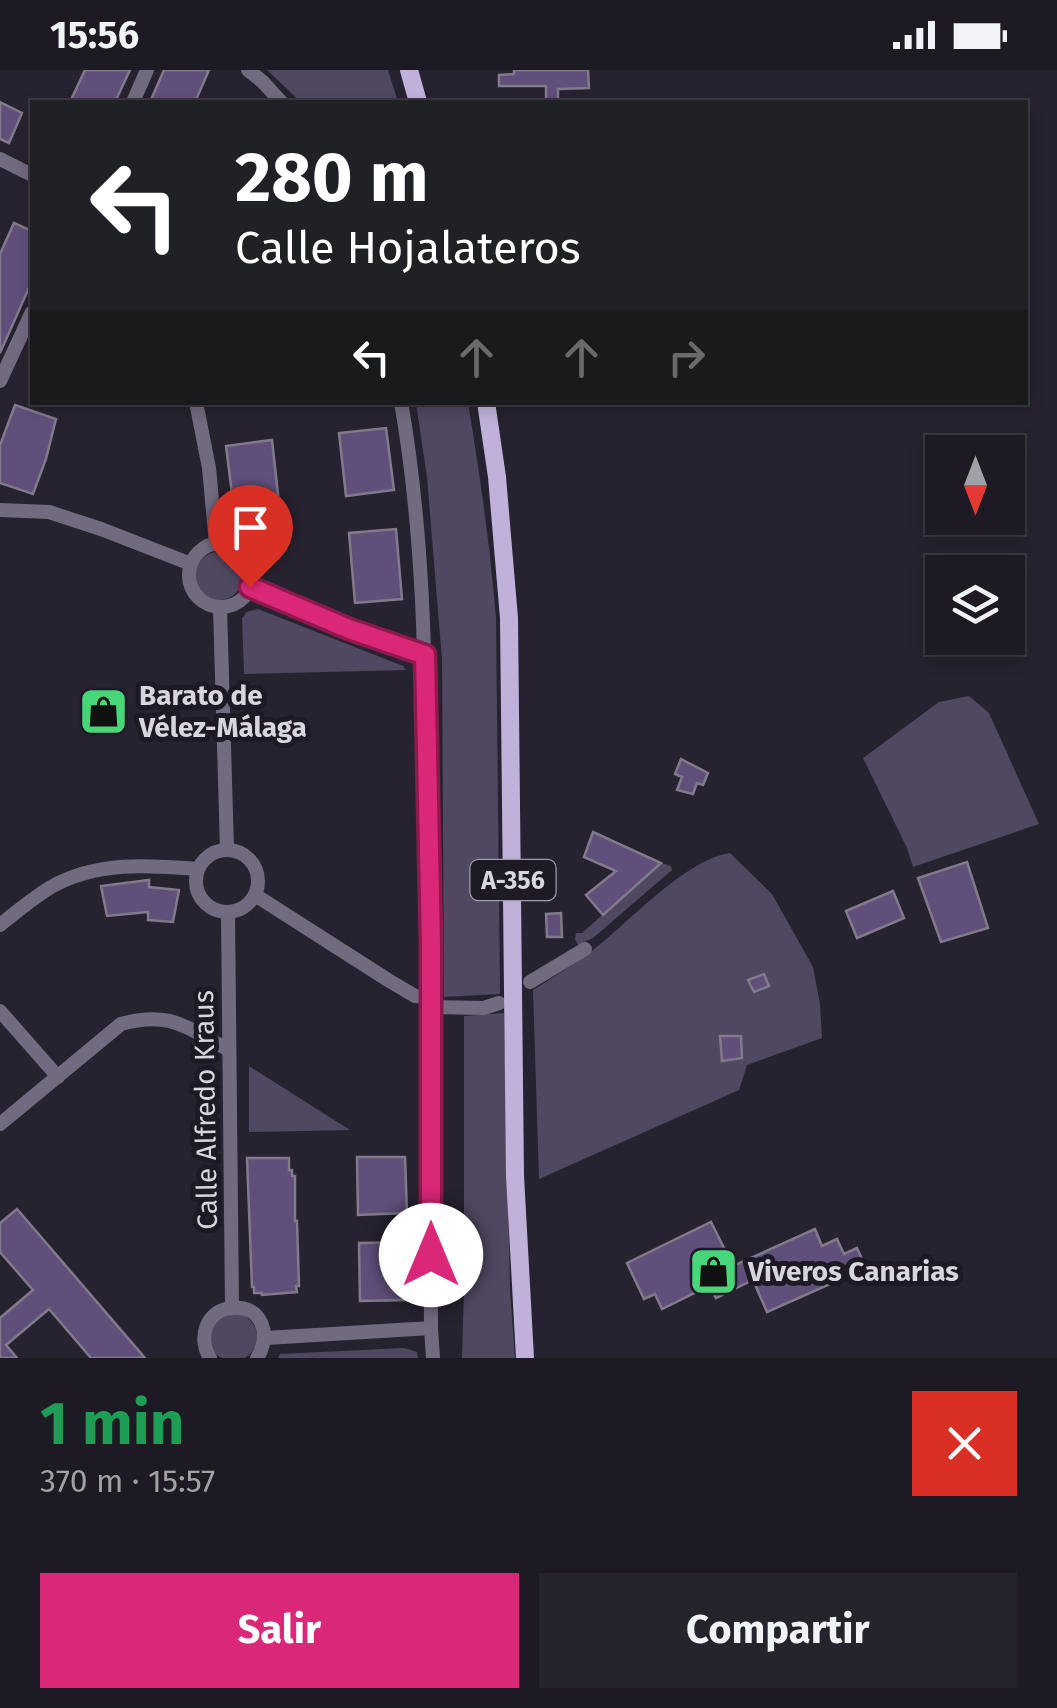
<!DOCTYPE html>
<html lang="es">
<meta charset="utf-8">
<style>
body{margin:0;font-family:"Fira Sans",sans-serif;background:#25232b;color:#f1f3f6;height:100vh;display:flex;flex-direction:column;font-size:38px;white-space:nowrap}
*{box-sizing:border-box;margin:0}
p{font-size:32px;color:#a0a1a6}
.icon{flex:none;width:55px;height:55px;fill:none;stroke:currentColor;stroke-width:2;stroke-linecap:round;stroke-linejoin:round}
.map{position:relative;height:1288px;overflow:hidden}
.drawer{display:flex;flex-direction:column;background:#1d1a23;flex:1}
.drawer>*{flex:none}
.banner{position:absolute;left:30px;top:30px;width:998px;height:305px;border-radius:0px;box-shadow:0 5px 15px #0003,0 0 0 2px #3b3841;background:#202124;color:#fff;overflow:hidden}
.needle{width:65px;rotate:180deg}
.tools{position:absolute;left:925px;top:365px;display:grid;gap:20px}
.tools a{display:grid;place-items:center;width:100px;height:100px;border-radius:0px;background:#1d1a23;box-shadow:0 5px 15px #0003,0 0 0 2px #3b3841;font-size:50px}
.pin{position:absolute;display:grid;place-items:center;width:85px;height:85px;color:#fff;margin:-102px -42px;border-radius:50% 50% 50% 0;rotate:-45deg;box-shadow:0 0 10px #0007}
.pin .icon{rotate:45deg}
.me{position:absolute;width:110px;margin:-55px;rotate:0deg;stroke-linejoin:round;filter:drop-shadow(0 0 8px #0008)}
.turn{display:flex;align-items:center;gap:35px;height:210px;padding:0 40px;font-size:45px}
.turn .icon{width:130px;height:130px;stroke-width:2.5}
.turn b{display:block;font-size:70px;line-height:85px}
.lanes{display:flex;align-items:center;height:95px;padding:0 40px;background:#0003;justify-content:center;gap:50px;direction:ltr}
.lanes .off{opacity:.35}
.round{display:grid;place-items:center;flex:none;width:105px;height:105px;border-radius:0px;background:#25232b}
.summary{display:flex;align-items:center;justify-content:space-between;height:170px;padding:0 40px}
h1{font-size:60px;font-weight:700;line-height:75px;color:#1e9e55}
.cta{display:flex;gap:20px;margin-top:auto;padding:20px 40px}
.cta a{flex:1;height:115px;border-radius:0px;background:#db2777;color:#fff;font-size:40px;font-weight:700;line-height:115px;text-align:center}
.cta a+a{background:#25232b;color:#f1f3f6}
.status{display:flex;justify-content:space-between;align-items:center;height:70px;padding:0 50px;background:#1d1a23;direction:ltr}
.status svg{height:28px;fill:currentColor}
.map>svg:first-child{display:block}
.green{fill:#504761}
.building{fill:#604f7b;stroke:#807a8a;stroke-width:2.5}
.lines{fill:none;stroke-linecap:round;stroke-linejoin:round}
.minor{stroke:#726b7f;stroke-width:14}
.major{stroke:#c0b1db;stroke-width:18}
.route-casing{stroke:#8e194d;stroke-width:25}
.route{stroke:#db2777;stroke-width:18}
.labels{text-anchor:middle;stroke-width:10;stroke-linejoin:round;paint-order:stroke}
.shield{fill:#1d1925;stroke:#9f9da6;stroke-width:2.5}
.shield-label{font-size:25px;font-weight:bold;fill:#d7d5dd}
.poi-label{font-size:28px;font-weight:bold;fill:#d7d5dd;stroke:#1d1925;text-anchor:start}
.street-label{font-size:28px;fill:#d7d5dd;stroke:#1d1925}
</style>
<div class="status"><b>15:56</b><svg viewBox="0 0 49 12"><path d="M0 12V9h3v3zM5 12V6h3v6zM10 12V3h3v9zM15 12V0h3v12zM26 1h20v11H26zM47 4h2v5h-2z"/></svg></div>
<div class="map">
<svg width="1057" height="1288" viewBox="0 0 1057 1288">
<rect width="100%" height="100%" fill="#27222f"/>
<!-- green -->
<g class="green">
<path d="M 267,0 L 388,0 L 398,32 L 301,32 Z"/>
<path d="M 416,333 L 468,333 C 480,405 490,475 496,548 L 500,924 L 444,927 L 442,590 L 427,407 Z"/>
<circle cx="219" cy="506" r="24"/>
<path d="M 258,539 L 403,596 L 406,600 L 244,604 L 242,548 L 247,542 Z"/>
<path d="M 969,626 L 989,643 L 1039,754 L 913,797 L 907,778 L 863,688 L 939,632 Z"/>
<path d="M 730,783 L 772,824 L 813,897 L 820,934 L 822,968 L 747,995 L 739,1020 L 539,1109 L 533,920 C 553,907 573,895 592,881 C 628,853 686,789 730,783 Z"/>
<path d="M 661,793 L 671,796 L 672,800 L 593,868 L 578,875 L 575,869 L 576,863 L 582,863 Z"/>
<path d="M 504,943 L 510,1220 L 515,1288 L 462,1288 L 464,1221 L 464,946 Z"/>
<path d="M 249,996 L 350,1060 L 249,1062 Z"/>
<circle cx="233" cy="1267" r="24"/>
<path d="M 404,1278 L 417,1282 L 418,1288 L 278,1288 L 280,1284 Z"/>
</g>
<!-- building -->
<g class="building">
<path d="M 85,0 L 130,0 L 115,32 L 70,32 Z"/>
<path d="M 164,0 L 209,0 L 195,32 L 150,32 Z"/>
<path d="M 514,0 L 588,0 L 589,18 L 558,19 L 558,32 L 546,32 L 546,16 L 499,16 L 499,5 L 514,4 Z"/>
<path d="M 0,32 L 22,43 L 9,73 L 0,69 Z"/>
<path d="M 14,153 L 32,161 L 32,211 L 0,283 L 0,184 Z"/>
<path d="M 15,335 L 56,349 L 46,389 L 33,424 L 0,413 L 0,375 Z"/>
<path d="M 386,358 L 394,420 L 346,426 L 339,363 Z"/>
<path d="M 272,370 L 281,451 L 236,456 L 226,376 Z"/>
<path d="M 396,459 L 402,529 L 355,533 L 349,463 Z"/>
<path d="M 681,689 L 708,703 L 703,715 L 697,713 L 693,724 L 677,720 L 682,707 L 675,704 Z"/>
<path d="M 593,762 L 661,793 L 603,845 L 586,825 L 616,801 L 584,787 Z"/>
<path d="M 967,792 L 988,858 L 941,872 L 918,808 Z"/>
<path d="M 149,810 L 149,817 L 179,820 L 173,852 L 148,850 L 148,842 L 107,846 L 101,816 Z"/>
<path d="M 893,821 L 904,848 L 857,868 L 846,841 Z"/>
<path d="M 561,843 L 562,867 L 547,867 L 546,844 Z"/>
<path d="M 764,904 L 769,916 L 754,922 L 748,910 Z"/>
<path d="M 720,966 L 741,966 L 742,988 L 722,991 Z"/>
<path d="M 357,1087 L 405,1087 L 407,1143 L 358,1145 Z"/>
<path d="M 247,1088 L 289,1088 L 289,1100 L 292,1100 L 292,1106 L 295,1106 L 295,1151 L 297,1151 L 299,1216 L 296,1216 L 297,1222 L 262,1225 L 262,1223 L 254,1223 L 254,1217 L 252,1217 Z"/>
<path d="M 17,1139 L 145,1288 L 91,1288 L 49,1239 L 6,1275 L 17,1288 L 0,1288 L 0,1248 L 33,1220 L 0,1182 L 0,1153 Z"/>
<path d="M 711,1152 L 733,1196 L 815,1159 L 822,1176 L 837,1169 L 844,1184 L 857,1178 L 866,1198 L 767,1242 L 753,1210 L 716,1228 L 709,1216 L 662,1239 L 655,1224 L 644,1229 L 627,1193 Z"/>
<path d="M 407,1172 L 409,1230 L 360,1231 L 359,1173 Z"/>
</g>
<g class="lines">
<!-- minor -->
<g class="minor">
<path d="M 248,0 L 263,12 L 281,32"/>
<path d="M 133,32 L 147,0"/>
<path d="M 0,89 L 32,105"/>
<path d="M 0,311 L 32,242"/>
<path d="M 196,332 L 209,398 L 216,474"/>
<path d="M 401,332 C 423,457 425,585 427,711 C 431,893 430,1076 431,1258 L 433,1288"/>
<path d="M 0,440 L 49,442 L 101,459 L 191,494"/>
<circle cx="221" cy="505" r="32"/>
<path d="M 251,517 L 349,559 L 425,585"/>
<path d="M 220,537 L 227,779"/>
<circle cx="227" cy="811" r="31"/>
<path d="M 255,825 L 388,910 L 415,926 L 429,927"/>
<path d="M 228,842 L 232,1237"/>
<path d="M 0,855 C 16,842 33,828 51,817 C 97,791 148,795 198,799"/>
<path d="M 530,912 L 585,879"/>
<path d="M 430,937 L 484,938 L 499,933"/>
<path d="M 0,941 L 58,1007"/>
<path d="M 0,1054 L 121,954 C 171,940 186,958 229,980"/>
<path d="M 266,1268 L 431,1258"/>
<path d="M 210,1288 C 198,1269 205,1241 231,1238 C 262,1234 272,1265 257,1288"/>
</g>
<!-- major -->
<g class="major">
<path d="M 409,0 L 418,32"/>
<path d="M 486,332 L 497,407 L 509,548 L 515,1106 L 525,1288"/>
</g>
</g>
<g class="lines">
<defs>
<path id="route" d="M 250,517 L 349,559 L 425,585 L 431,875 L 431,1185"/>
</defs>
<!-- route casing -->
<use href="#route" class="route-casing"/>
<!-- route -->
<use href="#route" class="route"/>
</g>
<!-- icons -->
<defs>
<symbol id="shop-square" viewBox="-11 -11 22 22"><rect x="-9" y="-9" width="18" height="18" rx="4" fill="#47d779" stroke="#1d1925"/><path d="M-5-2.5h2.3a2.7 3.5 0 0 1 5.4 0H5L5.5 6h-11ZM-1.5-2.5h3a1.5 2.3 0 0 0-3 0Z" fill="#111"/></symbol>
</defs>
<g fill-rule="evenodd">
<use href="#shop-square" x="76" y="614" width="55" height="55"/>
<use href="#shop-square" x="686" y="1174" width="55" height="55"/>
</g>
<g class="labels">
<!-- shield labels -->
<rect class="shield" x="470.5" y="790" width="85" height="40" rx="8"/>
<g class="shield-label">
<text x="513" y="819">A-356</text>
</g>
<!-- poi labels -->
<g class="poi-label">
<text x="139" y="635">Barato de<tspan x="139" dy="32">Vélez-Málaga</tspan></text>
<text x="748" y="1211">Viveros Canarias</text>
</g>
<!-- street labels -->
<g class="street-label">
<text transform="translate(205 1040) rotate(-91)" y="10">Calle Alfredo Kraus</text>
</g>
</g>
</svg>
<div class="tools">
<a><svg class="needle" viewBox="-14 -14 28 28"><path d="M0-13l5 13h-10z" fill="#e53935"/><path d="M0 13l5-13h-10z" fill="#a0a1a6"/></svg></a>
<a><svg class="icon" aria-label="layers" viewBox="0 0 24 24"><path d="M12 4l9 5-9 5-9-5zM3 14l9 5 9-5"/></svg></a>
</div>
<div class="pin" style="left:250px;top:517px;background:#d93025"><svg class="icon" aria-label="arrive" viewBox="0 0 24 24"><path d="M6 21V4h12l-3 4 3 4H6"/></svg></div>
<svg class="me" style="left:431px;top:1185px" viewBox="-20 -20 40 40"><circle r="19" fill="#fff"/><path d="M0-13L10 11 0 6-10 11z" fill="#db2777"/></svg>
<div class="banner">
<div class="turn"><svg class="icon" aria-label="left" viewBox="0 0 24 24"><path d="M17 20v-9H6M10 6l-5 5 5 5"/></svg><div><b>280 m</b>Calle Hojalateros</div></div>
<div class="lanes"><svg class="icon" aria-label="left" viewBox="0 0 24 24"><path d="M17 20v-9H6M10 6l-5 5 5 5"/></svg><svg class="icon off" aria-label="ahead" viewBox="0 0 24 24"><path d="M12 20V5M6 11l6-6 6 6"/></svg><svg class="icon off" aria-label="ahead" viewBox="0 0 24 24"><path d="M12 20V5M6 11l6-6 6 6"/></svg><svg class="icon off" aria-label="right" viewBox="0 0 24 24"><path d="M7 20v-9h11M14 6l5 5-5 5"/></svg></div>
</div>
</div>
<section class="drawer">
<div class="summary"><div><h1>1 min</h1><p>370 m · 15:57</p></div><a class="round" style="background:#d93025;color:#fff"><svg class="icon" aria-label="close" viewBox="0 0 24 24"><path d="M6 6l12 12M18 6L6 18"/></svg></a></div>
<div class="cta"><a>Salir</a><a>Compartir</a></div>
</section>
